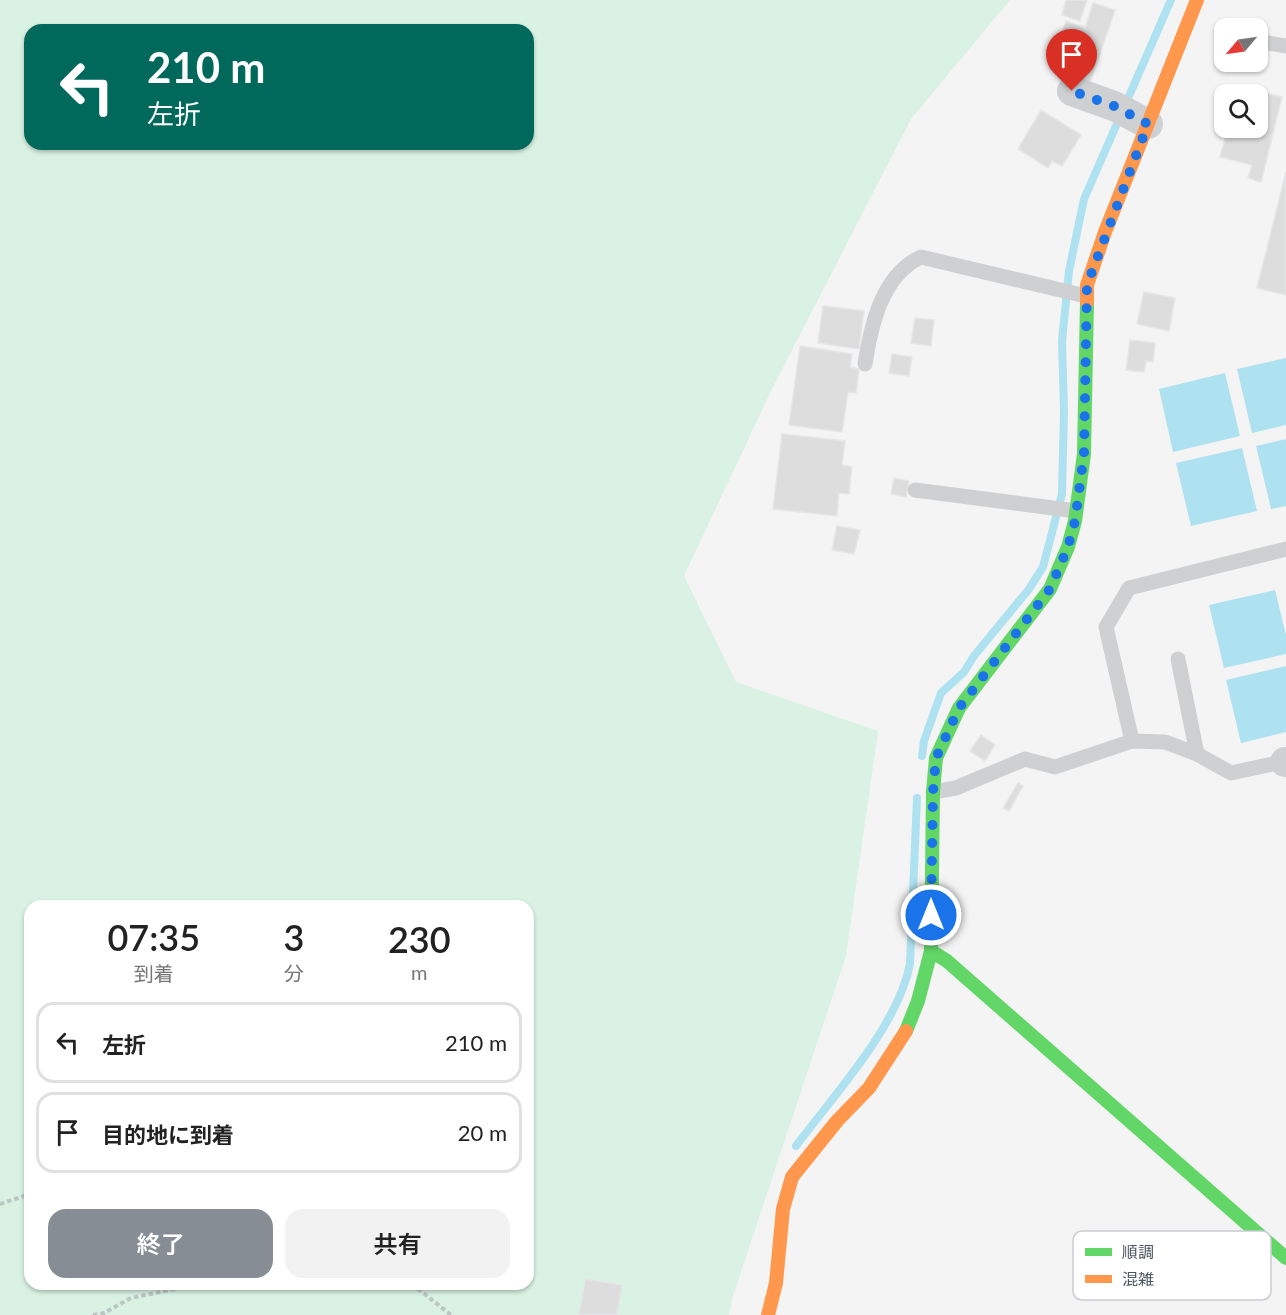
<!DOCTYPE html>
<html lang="ja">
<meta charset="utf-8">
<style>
body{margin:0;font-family:Lato,"Noto Sans JP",sans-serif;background:#f2f2f2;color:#222;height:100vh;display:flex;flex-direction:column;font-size:22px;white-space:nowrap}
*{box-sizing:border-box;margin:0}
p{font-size:20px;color:#767676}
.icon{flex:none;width:33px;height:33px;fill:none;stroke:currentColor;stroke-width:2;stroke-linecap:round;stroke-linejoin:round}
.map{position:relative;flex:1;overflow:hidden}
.sheet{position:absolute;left:24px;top:900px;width:510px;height:390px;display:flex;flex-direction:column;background:#fff;border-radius:18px;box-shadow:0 2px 4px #0004}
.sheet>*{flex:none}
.top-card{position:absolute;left:24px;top:24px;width:510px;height:126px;border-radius:18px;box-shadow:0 2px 4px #0004;background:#00695c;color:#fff;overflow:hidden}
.needle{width:39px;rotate:241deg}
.buttons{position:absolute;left:1214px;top:18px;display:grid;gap:12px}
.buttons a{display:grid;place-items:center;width:54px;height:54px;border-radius:12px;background:#fff;box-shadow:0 2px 4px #0004;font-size:30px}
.pin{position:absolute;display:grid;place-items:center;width:51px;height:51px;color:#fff;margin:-62px -26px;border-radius:50% 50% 50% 0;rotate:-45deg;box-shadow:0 0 6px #0007}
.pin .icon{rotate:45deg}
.me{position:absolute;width:66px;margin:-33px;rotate:0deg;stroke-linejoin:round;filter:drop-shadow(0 0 4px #0008)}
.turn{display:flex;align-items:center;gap:21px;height:126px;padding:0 24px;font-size:27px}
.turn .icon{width:78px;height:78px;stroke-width:2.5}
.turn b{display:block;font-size:42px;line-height:51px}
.eta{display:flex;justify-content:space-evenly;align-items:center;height:102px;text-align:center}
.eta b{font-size:36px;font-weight:600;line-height:42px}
.button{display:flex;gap:12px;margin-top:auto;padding:12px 24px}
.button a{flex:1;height:69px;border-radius:18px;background:#868d94;color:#fff;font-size:24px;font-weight:600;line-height:69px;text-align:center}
.button a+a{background:#f2f2f2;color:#222}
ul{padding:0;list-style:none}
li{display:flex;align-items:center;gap:18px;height:81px;margin:0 12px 9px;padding:0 12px;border:3px solid #e0e0e0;border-radius:18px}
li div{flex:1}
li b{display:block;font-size:22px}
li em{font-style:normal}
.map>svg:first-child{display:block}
.green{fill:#d9f2e3;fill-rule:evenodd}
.water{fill:#aee2f0}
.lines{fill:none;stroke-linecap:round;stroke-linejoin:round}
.stream{stroke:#aee2f0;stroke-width:8}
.building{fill:#ddddde;stroke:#e5e6e7;stroke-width:1.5}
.path{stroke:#bcc7c4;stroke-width:4;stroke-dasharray:4.5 3;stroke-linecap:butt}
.lane{stroke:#ced0d2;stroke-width:15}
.street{stroke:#ced0d2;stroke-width:30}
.fast{stroke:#63d668;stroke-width:14}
.slow{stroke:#ff974d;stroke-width:14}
.route{stroke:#1a73e8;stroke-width:10;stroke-dasharray:0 18}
.key{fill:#fff;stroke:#c9ccd0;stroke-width:1.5}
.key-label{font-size:16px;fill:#4a5661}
</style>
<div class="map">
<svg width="1286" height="1315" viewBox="0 0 1286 1315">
<rect width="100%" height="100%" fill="#f4f4f4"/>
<!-- green -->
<path class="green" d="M 0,0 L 1010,0 L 911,119 L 771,391 L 684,576 L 736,682 L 878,731 L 846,956 L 732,1299 L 729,1315 L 0,1315 ZM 30,30 L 528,30 L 528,144 L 30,144 ZM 30,906 L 528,906 L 528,1284 L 30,1284 Z"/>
<!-- water -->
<g class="water">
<path d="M 1286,358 L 1286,425 L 1252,433 L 1237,369 Z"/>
<path d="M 1225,373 L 1240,436 L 1173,452 L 1159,389 Z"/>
<path d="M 1286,439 L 1286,506 L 1271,509 L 1256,446 Z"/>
<path d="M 1242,448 L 1257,511 L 1191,526 L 1176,463 Z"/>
<path d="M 1275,590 L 1286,635 L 1286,654 L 1224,668 L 1209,605 Z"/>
<path d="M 1286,666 L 1286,732 L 1241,743 L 1226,680 Z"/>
</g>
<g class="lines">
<!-- stream -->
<g class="stream">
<path d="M 922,756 L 924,741 L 941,693 L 964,672 L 974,656 L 1029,589 L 1043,567 L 1062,494 L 1064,411 L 1062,341 L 1069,271 L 1084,199 L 1171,0"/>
<path d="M 796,1146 C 834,1095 898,1026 910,964 L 917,798"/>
</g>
</g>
<!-- building -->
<g class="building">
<path d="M 1066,0 L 1087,0 L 1080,21 L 1062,15 Z"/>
<path d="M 1093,3 L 1115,10 L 1090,83 L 1050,69 L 1066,21 L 1085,28 Z"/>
<path d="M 1238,86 L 1282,97 L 1261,182 L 1248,178 L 1252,165 L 1220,157 L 1228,128 L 1257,128 L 1257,94 L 1236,94 Z"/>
<path d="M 1041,110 L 1081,135 L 1062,166 L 1052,161 L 1048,168 L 1018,149 Z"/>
<path d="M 1286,172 L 1286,295 L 1257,288 Z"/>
<path d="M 1144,292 L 1175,298 L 1169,331 L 1137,324 Z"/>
<path d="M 823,306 L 864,311 L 859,349 L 818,343 Z"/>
<path d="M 915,318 L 934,320 L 931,346 L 911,343 Z"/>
<path d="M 1130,340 L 1155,343 L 1153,362 L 1146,361 L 1144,372 L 1126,370 Z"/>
<path d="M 800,346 L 852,354 L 850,367 L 859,369 L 856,393 L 848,392 L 842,432 L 789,425 Z"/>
<path d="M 892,354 L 912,357 L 909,376 L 889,373 Z"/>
<path d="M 782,434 L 845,441 L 842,465 L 852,467 L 849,494 L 839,493 L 837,516 L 773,509 Z"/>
<path d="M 894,478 L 909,481 L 906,497 L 891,494 Z"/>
<path d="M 837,526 L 860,530 L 854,554 L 832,550 Z"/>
<path d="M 981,735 L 995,745 L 985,761 L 970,751 Z"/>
<path d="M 1018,783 L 1023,786 L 1009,811 L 1003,808 Z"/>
<path d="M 585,1279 L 622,1285 L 617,1315 L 579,1315 Z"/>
</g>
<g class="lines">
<!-- path -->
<g class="path">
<path d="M 0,1204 L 30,1194"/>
<path d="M 412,1284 L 451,1315"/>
<path d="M 93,1315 L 104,1313 L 131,1298 L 199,1284"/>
</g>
<!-- lane -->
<g class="lane">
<path d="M 1257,41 L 1286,46"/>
<path d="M 865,364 C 871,325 882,275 921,257 L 1086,296"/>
<path d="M 915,490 L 1076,511"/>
<path d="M 1178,659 L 1197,754"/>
<path d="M 1132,741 L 1106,627 L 1129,588 L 1286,549"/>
<path d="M 933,792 L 956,788 L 1025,759 L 1055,767 L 1132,741 L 1165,742 L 1197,754 L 1231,773 L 1286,761"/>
</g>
<!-- street -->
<g class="street">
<path d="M 1072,91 L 1114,106 L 1148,124"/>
<path d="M 1285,762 L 1286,762"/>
</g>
<!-- fast -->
<g class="fast">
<path d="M 931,951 L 947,961 L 1286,1258"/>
<path d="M 906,1031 L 918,1001 L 931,951 L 933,792 L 936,758 L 959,708 L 1050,589 L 1068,547 L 1075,521 L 1084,454 L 1087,302"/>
</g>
<!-- slow -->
<g class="slow">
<path d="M 1087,302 L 1087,285 L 1105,232 L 1197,0"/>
<path d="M 768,1315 L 776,1283 L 783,1209 L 792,1177 L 837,1121 L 869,1088 L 906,1031"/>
</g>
</g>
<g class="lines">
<!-- route -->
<path class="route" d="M 931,915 L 933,792 L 936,758 L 959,708 L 1050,589 L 1068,547 L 1075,521 L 1084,454 L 1087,285 L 1148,124 L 1114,106 L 1072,91"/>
</g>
<!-- legend -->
<rect x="1073" y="1231" width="198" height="69" rx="9" class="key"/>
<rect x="1085" y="1248" width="27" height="8" fill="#63d668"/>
<rect x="1085" y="1275" width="27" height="8" fill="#ff974d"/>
<g class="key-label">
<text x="1122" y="1258">順調</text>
<text x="1122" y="1285">混雑</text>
</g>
</svg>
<div class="buttons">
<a><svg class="needle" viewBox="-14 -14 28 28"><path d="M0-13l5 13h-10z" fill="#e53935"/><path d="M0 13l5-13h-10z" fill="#767676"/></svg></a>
<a><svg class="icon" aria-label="search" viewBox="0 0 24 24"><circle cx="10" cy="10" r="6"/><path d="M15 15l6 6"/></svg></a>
</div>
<div class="pin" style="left:1072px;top:91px;background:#d93025"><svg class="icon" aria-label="arrive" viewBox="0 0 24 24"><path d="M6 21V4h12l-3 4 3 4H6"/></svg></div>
<svg class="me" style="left:931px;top:915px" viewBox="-20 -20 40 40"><circle r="17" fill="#1a73e8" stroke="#fff" stroke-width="3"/><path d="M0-11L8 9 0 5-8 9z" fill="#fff"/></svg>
<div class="top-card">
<div class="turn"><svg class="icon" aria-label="left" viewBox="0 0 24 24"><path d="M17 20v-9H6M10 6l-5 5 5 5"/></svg><div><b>210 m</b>左折</div></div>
</div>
<section class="sheet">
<div class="eta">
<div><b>07:35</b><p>到着</p></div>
<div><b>3</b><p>分</p></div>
<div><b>230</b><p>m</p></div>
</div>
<ul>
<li><svg class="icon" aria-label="left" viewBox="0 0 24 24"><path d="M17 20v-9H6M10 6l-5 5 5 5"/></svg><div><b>左折</b></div><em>210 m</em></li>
<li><svg class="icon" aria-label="arrive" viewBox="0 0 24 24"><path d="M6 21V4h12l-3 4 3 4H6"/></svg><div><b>目的地に到着</b></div><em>20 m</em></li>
</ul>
<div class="button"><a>終了</a><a>共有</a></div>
</section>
</div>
